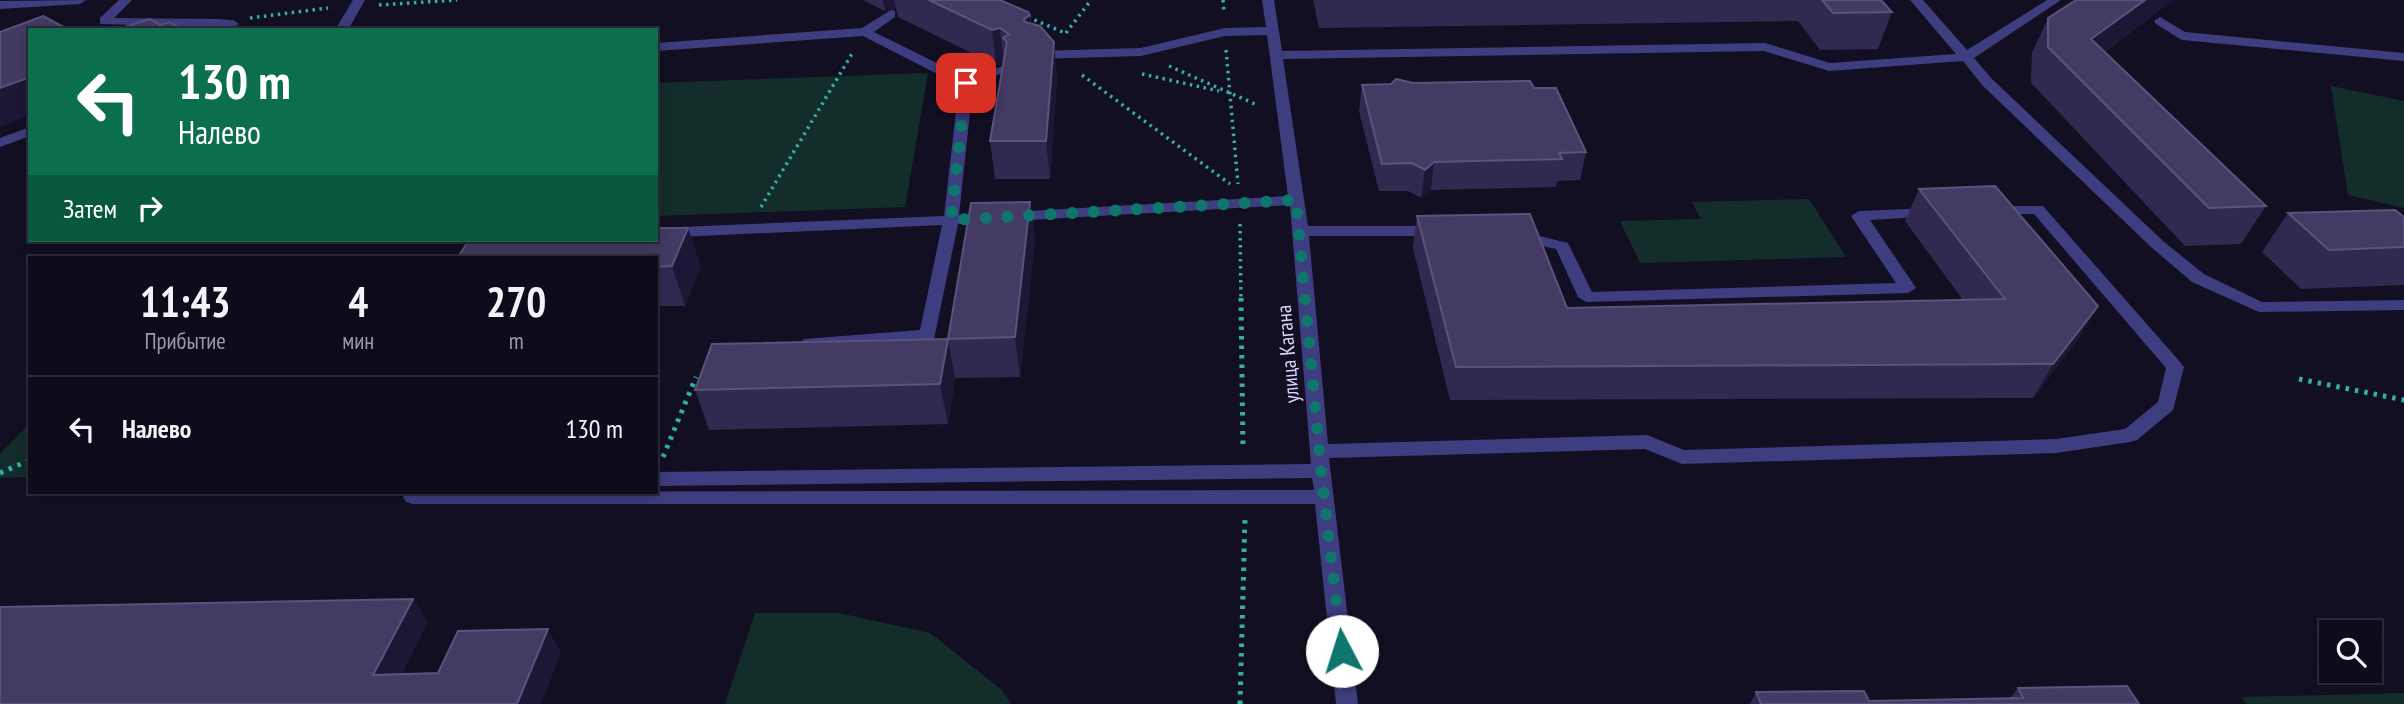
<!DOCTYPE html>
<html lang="ru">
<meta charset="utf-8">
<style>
body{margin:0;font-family:"PT Sans Narrow",sans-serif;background:#171423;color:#f1f3f6;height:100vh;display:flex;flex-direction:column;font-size:26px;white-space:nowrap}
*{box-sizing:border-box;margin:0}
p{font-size:23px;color:#9b9ba2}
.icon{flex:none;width:38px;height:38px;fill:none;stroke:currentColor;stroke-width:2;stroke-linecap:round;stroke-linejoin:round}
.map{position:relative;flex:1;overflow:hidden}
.side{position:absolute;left:28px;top:256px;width:630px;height:238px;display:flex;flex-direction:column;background:#0e0b1a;border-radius:0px;box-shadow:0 4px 18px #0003,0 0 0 2px #2e2b39}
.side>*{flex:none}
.guide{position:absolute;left:28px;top:28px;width:630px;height:214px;border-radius:0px;box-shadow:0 4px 18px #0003,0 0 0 2px #2e2b39;background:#0b6e4f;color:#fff;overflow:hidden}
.fabs{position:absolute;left:2319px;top:620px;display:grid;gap:14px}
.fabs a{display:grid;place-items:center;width:63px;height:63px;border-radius:0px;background:#0e0b1a;box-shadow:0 4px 18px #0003,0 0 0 2px #2e2b39;font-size:35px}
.pin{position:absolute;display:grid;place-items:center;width:60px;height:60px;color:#fff;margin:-30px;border-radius:14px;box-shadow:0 4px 10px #0006}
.me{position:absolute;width:77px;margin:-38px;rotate:355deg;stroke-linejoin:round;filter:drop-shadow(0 0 5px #0008)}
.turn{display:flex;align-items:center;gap:24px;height:147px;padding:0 35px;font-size:32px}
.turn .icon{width:91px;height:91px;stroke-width:2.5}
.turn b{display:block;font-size:49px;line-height:60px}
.then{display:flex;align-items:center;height:66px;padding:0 35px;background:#0003;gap:14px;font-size:26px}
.eta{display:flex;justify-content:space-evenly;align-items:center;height:119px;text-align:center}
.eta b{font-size:42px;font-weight:700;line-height:49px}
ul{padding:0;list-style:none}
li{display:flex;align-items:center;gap:21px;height:105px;padding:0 35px;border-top:2px solid #2e2b39}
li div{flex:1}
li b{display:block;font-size:26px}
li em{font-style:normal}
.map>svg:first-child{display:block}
.green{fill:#132d2b}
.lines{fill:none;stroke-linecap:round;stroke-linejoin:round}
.path-far1{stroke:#35afa6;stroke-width:3.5;stroke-dasharray:2.5 4.5;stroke-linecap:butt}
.path{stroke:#35afa6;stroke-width:5;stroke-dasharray:3.5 6;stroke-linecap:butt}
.minor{fill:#3e3d7f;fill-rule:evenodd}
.wall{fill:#312950}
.shaded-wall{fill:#1d1736}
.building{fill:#433b63;stroke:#5a537b;stroke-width:2}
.route{stroke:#0f766e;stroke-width:12;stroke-dasharray:0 21.6}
.labels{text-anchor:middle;stroke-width:5;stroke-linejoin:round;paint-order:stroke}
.street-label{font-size:21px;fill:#d8d3fd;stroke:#120f23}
</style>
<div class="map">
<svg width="2404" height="704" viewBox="0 0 2404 704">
<rect width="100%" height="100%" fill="#120f23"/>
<!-- green -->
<g class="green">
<path d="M 928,73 L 905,207 L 656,216 L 656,83 Z"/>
<path d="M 2331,86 L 2404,101 L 2404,208 L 2348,195 Z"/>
<path d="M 1809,199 L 1846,257 L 1640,263 L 1620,221 L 1701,219 L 1692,202 Z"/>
<path d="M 30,423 L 30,477 L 0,478 L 0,454 Z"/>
<path d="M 755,613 L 839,613 L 930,633 L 1002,690 L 1011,704 L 725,704 Z"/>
<path d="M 2404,693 L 2404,704 L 2247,704 L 2241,697 Z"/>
</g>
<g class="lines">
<!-- path-far1 -->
<g class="path-far1">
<path d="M 1223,0 L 1224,13"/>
<path d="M 379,5 L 457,0"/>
<path d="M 1028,17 L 1065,33"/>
<path d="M 250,18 L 328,8"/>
<path d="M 1066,33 L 1091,0"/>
<path d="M 1226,50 L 1238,184"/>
<path d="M 1169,66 L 1255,104"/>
<path d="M 1142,74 L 1219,91"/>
<path d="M 1082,75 L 1230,184"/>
<path d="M 761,207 L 853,52"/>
<path d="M 1240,224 L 1241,300"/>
</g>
<!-- path -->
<g class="path">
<path d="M 1241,298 L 1243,450"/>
<path d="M 2299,379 L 2404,400"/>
<path d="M 663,457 L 696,377"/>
<path d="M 0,473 L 30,460"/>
<path d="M 1240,704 L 1245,518"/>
</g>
<!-- minor -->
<g class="minor">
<path d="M 86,0 L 80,4 L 0,9 L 0,1 Z"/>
<path d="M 119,0 L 132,0 L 114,18 L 217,19 L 233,20 L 239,24 L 233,28 L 100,24 L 100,18 Z"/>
<path d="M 353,0 L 365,0 L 348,30 L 335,30 Z"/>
<path d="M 1262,0 L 1274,0 L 1282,51 L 1765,43 L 1830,63 L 1956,54 L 1910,0 L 1923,0 L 1967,50 L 2047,0 L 2061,0 L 1974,58 L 1992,79 L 2163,241 L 2204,274 L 2262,302 L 2404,300 L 2404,310 L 2259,312 L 2192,282 L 2151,247 L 1982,85 L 1963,61 L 1829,71 L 1764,51 L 1283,59 L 1308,226 L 1439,226 L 1447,231 L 1439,236 L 1309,236 L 1328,444 L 1647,435 L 1684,450 L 2056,439 L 2125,429 L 2158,402 L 2166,368 L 2034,214 L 1989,214 L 1986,211 L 1989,208 L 1994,206 L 2043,206 L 2181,363 L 2184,367 L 2173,410 L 2137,440 L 2130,442 L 2056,453 L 1682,464 L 1645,449 L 1329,458 L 1358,704 L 1336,704 L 1315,504 L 413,504 L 406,502 L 403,497 L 406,492 L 1314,490 L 1312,478 L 656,486 L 656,472 L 1311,464 L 1290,205 L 958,224 L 934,339 L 810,349 L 804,347 L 801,343 L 804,339 L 920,330 L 942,225 L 656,238 L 656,228 L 944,216 L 959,85 L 863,36 L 656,51 L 656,43 L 862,28 L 891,10 L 895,11 L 895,17 L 874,32 L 967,78 L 1003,66 L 1010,70 L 973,85 L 959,215 L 1288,196 L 1267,35 L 1225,36 L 1141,56 L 1037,59 L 1030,55 L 1037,51 L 1141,48 L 1225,28 L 1266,27 Z"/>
<path d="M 2160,17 L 2185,32 L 2404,53 L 2404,61 L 2182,40 L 2156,24 L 2154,21 Z"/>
<path d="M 30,127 L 30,136 L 0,147 L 0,138 Z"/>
<path d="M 1931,208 L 1939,213 L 1936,216 L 1870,220 L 1916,288 L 1908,293 L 1586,302 L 1578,297 L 1556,249 L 1513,239 L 1511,236 L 1519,231 L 1568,243 L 1592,292 L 1896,283 L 1851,216 L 1859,211 Z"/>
</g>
</g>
<!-- wall -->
<g class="wall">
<path d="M 863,0 L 1000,0 L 1030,15 L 1031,23 L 1057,77 L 1050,179 L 995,179 L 990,141 L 1003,64 L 996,65 L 898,17 L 896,8 L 885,11 Z"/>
<path d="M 1313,0 L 1881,0 L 1892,12 L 1878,49 L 1820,50 L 1798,21 L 1319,28 Z"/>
<path d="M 2076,0 L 2173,0 L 2104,52 L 2266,206 L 2241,244 L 2185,246 L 2031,83 L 2032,53 L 2048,18 Z"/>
<path d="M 1413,83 L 1534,88 L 1586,152 L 1580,180 L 1557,181 L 1556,187 L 1431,190 L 1421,198 L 1408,191 L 1379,191 L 1359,111 L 1362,85 Z"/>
<path d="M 1919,189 L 2098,306 L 2078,339 L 2033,398 L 1450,400 L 1413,248 L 1417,216 L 1567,308 L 1963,300 L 1905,221 Z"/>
<path d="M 1030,202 L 1035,240 L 1020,377 L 955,378 L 948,424 L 709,430 L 695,390 L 948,339 Z"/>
<path d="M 2288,213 L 2404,217 L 2404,285 L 2301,289 L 2262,252 Z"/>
<path d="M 656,257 L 701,266 L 685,306 L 656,306 Z"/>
<path d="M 2018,688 L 2139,704 L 1750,704 L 1756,692 L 1869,701 L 2010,698 Z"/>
</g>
<!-- shaded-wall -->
<g class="shaded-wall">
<path d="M 883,0 L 894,0 L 896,8 L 885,11 Z"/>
<path d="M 2145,0 L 2173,0 L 2075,73 L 2091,39 Z"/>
<path d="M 1030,15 L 1033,50 L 1024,19 Z"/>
<path d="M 1000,28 L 1004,64 L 996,65 L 992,30 Z"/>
<path d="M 1054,42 L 1057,77 L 1050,179 L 1046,141 Z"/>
<path d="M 30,77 L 30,115 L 0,127 L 0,88 Z"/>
<path d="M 1434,162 L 1431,190 L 1421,198 L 1425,170 Z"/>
<path d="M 1030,202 L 1035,240 L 1020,377 L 1015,337 Z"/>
<path d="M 688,228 L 701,266 L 685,306 L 672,266 Z"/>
<path d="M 2098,306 L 2078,339 L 2033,398 L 2053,364 Z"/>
<path d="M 948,339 L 955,378 L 948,424 L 940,384 Z"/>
<path d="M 413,599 L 428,622 L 390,698 L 373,675 Z"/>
<path d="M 548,629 L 561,653 L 541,704 L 517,704 Z"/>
</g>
<!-- building -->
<g class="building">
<path d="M 929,0 L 1000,0 L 1028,12 L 1030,15 L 1024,19 L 1025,22 L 1040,26 L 1054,42 L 1046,141 L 990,141 L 1007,42 L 1003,38 L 1009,34 L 1000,28 L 992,30 Z"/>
<path d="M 1822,0 L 1881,0 L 1892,12 L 1833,13 Z"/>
<path d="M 2076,0 L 2145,0 L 2091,39 L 2266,206 L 2209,208 L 2048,47 L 2048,18 Z"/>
<path d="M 43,16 L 69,30 L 30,30 L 30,77 L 0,88 L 0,32 Z"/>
<path d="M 149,19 L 161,25 L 169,22 L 181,28 L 186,26 L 194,30 L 116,30 Z"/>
<path d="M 1396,79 L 1413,83 L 1530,81 L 1534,88 L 1556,88 L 1586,152 L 1559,153 L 1562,159 L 1434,162 L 1425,170 L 1412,163 L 1382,164 L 1362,85 L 1391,84 Z"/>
<path d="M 1995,186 L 2098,306 L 2053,364 L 1456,367 L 1417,216 L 1530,214 L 1567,308 L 2005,299 L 1919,189 Z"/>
<path d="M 1030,202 L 1015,337 L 948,339 L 971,203 Z"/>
<path d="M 2395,210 L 2404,217 L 2404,247 L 2329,250 L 2288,213 Z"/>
<path d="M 656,228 L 688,228 L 672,266 L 656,267 L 656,257 L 458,257 L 469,240 L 656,240 Z"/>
<path d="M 948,339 L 940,384 L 695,390 L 712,344 Z"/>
<path d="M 413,599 L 373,675 L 438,673 L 458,631 L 548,629 L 517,704 L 0,704 L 0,607 Z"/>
<path d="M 2127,686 L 2139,704 L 1761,704 L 1756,692 L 1864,691 L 1869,701 L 2023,698 L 2018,688 Z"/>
</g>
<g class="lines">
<!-- route -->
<path class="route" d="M 966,83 L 951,220 L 1296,200 L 1321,471 L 1342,651"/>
</g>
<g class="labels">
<!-- street labels -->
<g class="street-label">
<text transform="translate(1288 354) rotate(-95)" y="7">улица Кагана</text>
</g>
</g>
</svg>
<div class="fabs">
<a><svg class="icon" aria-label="search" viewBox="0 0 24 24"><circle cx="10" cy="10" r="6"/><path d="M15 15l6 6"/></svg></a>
</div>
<div class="pin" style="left:966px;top:83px;background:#d93025"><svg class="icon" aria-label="arrive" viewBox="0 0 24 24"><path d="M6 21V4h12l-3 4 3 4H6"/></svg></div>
<svg class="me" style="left:1342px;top:651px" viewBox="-20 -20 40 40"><circle r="19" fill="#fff"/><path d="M0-13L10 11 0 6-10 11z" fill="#0f766e"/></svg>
<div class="guide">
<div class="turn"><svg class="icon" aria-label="left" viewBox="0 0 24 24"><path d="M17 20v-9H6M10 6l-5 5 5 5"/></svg><div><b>130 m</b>Налево</div></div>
<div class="then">Затем<svg class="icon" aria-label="right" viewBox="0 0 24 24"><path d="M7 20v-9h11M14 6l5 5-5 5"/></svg></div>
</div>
<section class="side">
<div class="eta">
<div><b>11:43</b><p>Прибытие</p></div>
<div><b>4</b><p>мин</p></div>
<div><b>270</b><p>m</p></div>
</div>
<ul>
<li><svg class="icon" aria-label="left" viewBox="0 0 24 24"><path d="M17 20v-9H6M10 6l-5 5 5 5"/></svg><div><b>Налево</b></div><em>130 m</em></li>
</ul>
</section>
</div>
